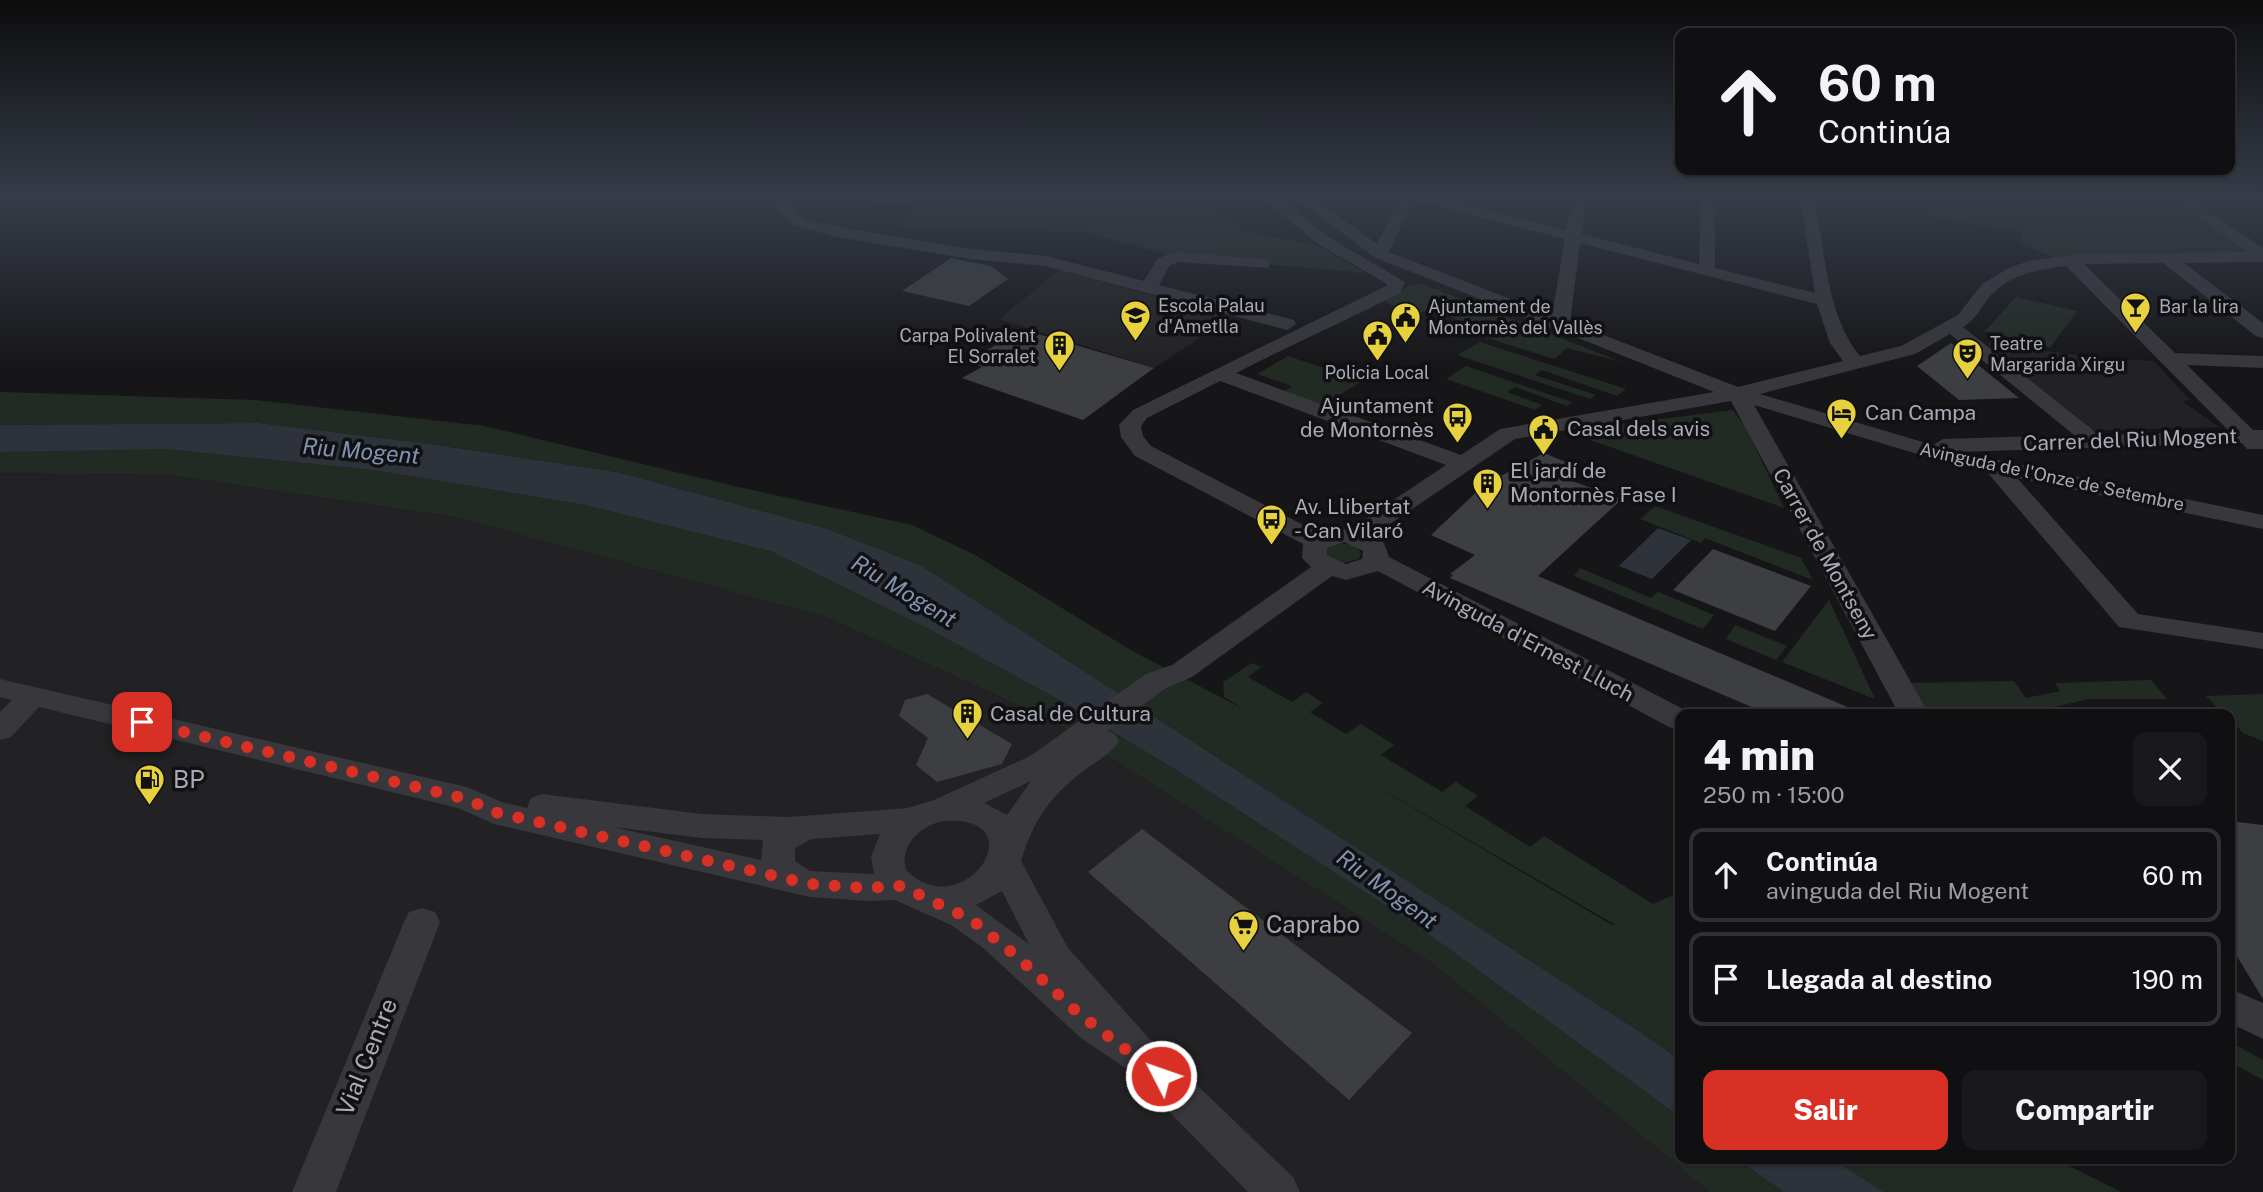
<!DOCTYPE html>
<html lang="es">
<meta charset="utf-8">
<style>
body{margin:0;font-family:"Public Sans",sans-serif;background:#19191b;color:#f1f3f6;height:100vh;display:flex;flex-direction:column;font-size:26px;white-space:nowrap}
*{box-sizing:border-box;margin:0}
p{font-size:23px;color:#9c9d9f}
.icon{flex:none;width:38px;height:38px;fill:none;stroke:currentColor;stroke-width:2;stroke-linecap:round;stroke-linejoin:round}
.map{position:relative;flex:1;overflow:hidden}
.panel{position:absolute;left:1675px;top:709px;width:560px;height:455px;display:flex;flex-direction:column;background:#101012;border-radius:14px;box-shadow:0 2px 5px #0004,0 0 0 2px #303032}
.panel>*{flex:none}
.hud{position:absolute;left:1675px;top:28px;width:560px;height:147px;border-radius:14px;box-shadow:0 2px 5px #0004,0 0 0 2px #303032;background:#101012;color:#f1f3f6;overflow:hidden}
.pin{position:absolute;display:grid;place-items:center;width:60px;height:60px;color:#fff;margin:-30px;border-radius:14px;box-shadow:0 4px 10px #0006}
.me{position:absolute;width:77px;margin:-38px;rotate:311deg;stroke-linejoin:round;filter:drop-shadow(0 0 5px #0008)}
.turn{display:flex;align-items:center;gap:24px;height:147px;padding:0 28px;font-size:32px}
.turn .icon{width:91px;height:91px;stroke-width:2.5}
.turn b{display:block;font-size:49px;line-height:60px}
.round{display:grid;place-items:center;flex:none;width:74px;height:74px;border-radius:14px;background:#19191b}
.summary{display:flex;align-items:center;justify-content:space-between;height:119px;padding:0 28px}
h1{font-size:42px;font-weight:800;line-height:52px}
.primary-button{display:flex;gap:14px;margin-top:auto;padding:14px 28px}
.primary-button a{flex:1;height:80px;border-radius:14px;background:#d93025;color:#fff;font-size:28px;font-weight:800;line-height:80px;text-align:center}
.primary-button a+a{background:#19191b;color:#f1f3f6}
ul{padding:0;list-style:none}
li{display:flex;align-items:center;gap:21px;height:94px;margin:0 14px 10px;padding:0 14px;border:4px solid #303032;border-radius:14px}
li div{flex:1}
li b{display:block;font-size:26px}
li em{font-style:normal}
.map>svg:first-child{display:block}
.built{fill:#222224}
.green{fill:#222a24;fill-rule:evenodd}
.water{fill:#2d323b}
.building{fill:#3d3e41}
.lines{fill:none;stroke-linecap:round;stroke-linejoin:round}
.minor{fill:#37373c;fill-rule:evenodd}
.route{stroke:#d93025;stroke-width:12;stroke-dasharray:0 21.6}
.labels{text-anchor:middle;stroke-width:7;stroke-linejoin:round;paint-order:stroke}
.far-poi-label{font-size:18px;fill:#a9aab7;stroke:#111113;text-anchor:start}
.far-street-label{font-size:18px;fill:#a9aab7;stroke:#111113}
.poi-label{font-size:21px;fill:#a9aab7;stroke:#111113;text-anchor:start}
.street-label{font-size:21px;fill:#a9aab7;stroke:#111113}
.water-label{font-size:23px;font-style:italic;fill:#8191b0;stroke:#111113}
.near-poi-label{font-size:24px;fill:#a9aab7;stroke:#111113;text-anchor:start}
.near-street-label{font-size:24px;fill:#a9aab7;stroke:#111113}
</style>
<div class="map">
<svg width="2263" height="1192" viewBox="0 0 2263 1192">
<rect width="100%" height="100%" fill="#161618"/>
<!-- built -->
<g class="built">
<path d="M 878,198 L 1096,198 L 1085,232 L 901,228 L 913,205 L 874,205 Z"/>
<path d="M 1059,270 L 1232,317 L 1154,368 L 999,319 Z"/>
<path d="M 1988,343 L 2100,358 L 2154,361 L 2190,400 L 2182,401 L 2219,427 L 2083,431 Z"/>
<path d="M 0,473 L 170,475 L 455,517 L 826,617 L 1053,721 L 1432,963 L 1710,1192 L 0,1192 Z"/>
</g>
<!-- green -->
<g class="green">
<path d="M 1096,198 L 1194,198 L 1223,211 L 1246,232 L 1315,244 L 1365,273 L 1169,255 L 1085,232 Z"/>
<path d="M 1926,198 L 2178,198 L 2263,254 L 2064,261 L 2023,245 L 2020,231 L 1929,217 L 1929,209 L 1921,203 L 1929,203 Z"/>
<path d="M 1418,284 L 1425,285 L 1622,362 L 1567,348 L 1554,359 L 1475,334 L 1478,329 C 1462,323 1435,306 1419,313 L 1384,302 L 1408,286 Z"/>
<path d="M 2016,297 L 2077,311 L 2050,348 L 1985,331 Z"/>
<path d="M 1480,342 L 1626,389 L 1617,396 L 1542,370 L 1535,375 L 1596,395 L 1590,399 L 1457,355 Z"/>
<path d="M 1288,356 L 1362,381 L 1322,406 L 1283,392 L 1292,386 L 1257,374 Z"/>
<path d="M 1466,366 L 1572,402 L 1567,406 L 1515,387 L 1507,392 L 1542,405 L 1535,410 L 1446,379 Z"/>
<path d="M 0,392 L 255,400 L 484,426 L 734,486 L 912,525 L 975,555 L 1134,652 L 1247,711 L 1224,697 L 1223,682 L 1252,663 L 1261,667 L 1248,677 L 1292,702 L 1306,692 L 1323,703 L 1310,712 L 1346,734 L 1361,724 L 1394,745 L 1381,755 L 1442,792 L 1456,782 L 1478,796 L 1465,806 L 1530,847 L 1544,836 L 1653,904 L 1680,892 L 1680,916 L 1673,919 L 1680,925 L 1680,1060 L 1640,1032 L 922,566 L 825,528 L 617,472 L 437,445 L 259,423 L 0,425 ZM 1335,762 L 1614,924 L 1614,925 L 1612,925 Z"/>
<path d="M 1733,410 L 1747,430 L 1784,508 L 1570,433 L 1581,429 Z"/>
<path d="M 72,449 L 164,449 L 373,470 L 585,505 L 770,551 L 927,628 L 1063,702 L 1176,770 L 1413,923 L 1680,1117 L 1680,1158 L 1737,1159 L 1784,1192 L 1710,1192 L 1432,963 L 1053,721 L 826,617 L 455,517 L 170,475 L 0,473 L 0,452 Z"/>
<path d="M 1655,506 L 1801,558 L 1813,580 L 1705,538 L 1701,543 L 1640,519 Z"/>
<path d="M 1338,543 C 1347,543 1356,545 1361,553 L 1359,559 L 1343,563 L 1328,556 L 1326,549 Z"/>
<path d="M 1580,568 L 1651,598 L 1658,592 L 1714,615 L 1703,629 L 1574,576 Z"/>
<path d="M 1829,600 L 1875,699 L 1782,662 Z"/>
<path d="M 1735,625 L 1787,646 L 1776,660 L 1726,639 Z"/>
<path d="M 2151,680 L 2167,699 L 2088,699 L 2027,714 L 1930,714 L 1908,683 L 2014,681 L 2026,698 L 2060,691 L 2055,683 Z"/>
<path d="M 2263,694 L 2263,741 L 2243,733 L 2230,719 L 2230,714 L 2224,714 L 2206,696 Z"/>
<path d="M 2230,1042 L 2263,1060 L 2263,1080 L 2230,1062 Z"/>
<path d="M 1832,1159 L 2055,1159 L 2121,1192 L 1884,1192 Z"/>
</g>
<!-- water -->
<g class="water">
<path d="M 259,423 L 437,445 L 617,472 L 825,528 L 922,566 L 1640,1032 L 1680,1060 L 1680,1117 L 1413,923 L 1176,770 L 1063,702 L 927,628 L 770,551 L 585,505 L 373,470 L 164,449 L 0,452 L 0,425 Z"/>
<path d="M 1658,528 L 1691,540 L 1652,579 L 1619,566 Z"/>
<path d="M 1737,1159 L 1832,1159 L 1884,1192 L 1784,1192 Z"/>
</g>
<!-- building -->
<g class="building">
<path d="M 951,258 L 991,266 L 1008,279 L 969,306 L 902,291 Z"/>
<path d="M 1024,330 L 1154,368 L 1083,420 L 962,378 L 982,367 L 965,362 Z"/>
<path d="M 1951,343 L 2019,398 L 1959,400 L 1917,366 Z"/>
<path d="M 1544,453 L 1573,465 L 1558,476 L 1622,499 L 1538,576 L 1864,714 L 1768,714 L 1450,578 L 1453,575 L 1450,574 L 1475,555 L 1431,535 L 1484,485 Z"/>
<path d="M 1713,549 L 1811,586 L 1775,631 L 1673,590 Z"/>
<path d="M 927,694 L 1012,744 L 1002,764 L 937,782 L 916,765 L 928,738 L 899,716 L 905,700 Z"/>
<path d="M 2230,821 L 2263,825 L 2263,999 L 2230,945 Z"/>
<path d="M 1142,829 L 1412,1033 L 1349,1100 L 1088,872 Z"/>
</g>
<g class="lines">
<!-- minor -->
<g class="minor">
<path d="M 777,198 L 791,198 L 792,207 L 804,219 L 838,227 L 970,249 L 1046,256 L 1144,281 L 1158,258 L 1177,252 L 1262,259 L 1268,260 L 1270,264 L 1268,268 L 1179,262 L 1170,265 L 1159,285 L 1294,320 L 1296,324 L 1287,330 L 1045,266 L 970,259 L 837,237 L 794,225 L 776,208 Z"/>
<path d="M 1263,198 L 1279,198 L 1330,238 L 1405,282 L 1400,293 C 1346,321 1290,345 1236,373 L 1461,455 L 1500,429 L 1714,392 L 1374,257 L 1297,198 L 1313,198 L 1377,244 L 1400,198 L 1414,198 L 1389,252 L 1552,315 L 1565,239 L 1417,201 L 1415,198 L 1439,198 L 1566,230 L 1572,198 L 1586,198 L 1582,234 L 1699,264 L 1701,198 L 1715,198 L 1715,268 L 1815,293 L 1800,198 L 1814,198 C 1825,249 1826,315 1860,356 L 1901,346 L 1958,315 L 1982,284 L 2009,268 L 2028,261 L 2081,254 L 2248,252 L 2171,198 L 2188,198 L 2263,248 L 2263,262 L 2184,263 L 2263,323 L 2263,338 L 2256,336 L 2163,263 L 2084,264 L 2175,353 L 2263,356 L 2263,368 L 2187,365 L 2253,430 L 2263,430 L 2263,449 L 2247,449 L 2242,443 L 1959,452 L 2263,515 L 2263,529 L 2017,478 L 2138,614 L 2263,633 L 2263,649 L 2119,627 L 1987,472 L 1954,465 L 1754,405 L 1929,714 L 1899,714 L 1731,401 L 1515,439 L 1374,535 L 1384,543 L 1389,557 L 1691,713 L 1680,714 L 1680,730 L 1669,727 L 1378,571 L 1346,580 L 1332,576 L 1192,677 L 1166,688 L 1107,731 L 1115,734 L 1119,741 C 1112,753 1097,761 1086,769 C 1050,796 1034,819 1021,861 L 1068,948 L 1155,1045 L 1293,1177 L 1300,1192 L 1248,1192 L 1127,1069 L 1082,1039 L 982,947 L 951,925 L 895,900 L 867,901 L 810,897 L 494,824 L 458,808 L 39,707 L 11,737 L 0,740 L 0,712 L 12,700 L 0,697 L 0,679 L 467,787 L 502,802 L 527,808 L 531,798 L 542,794 L 702,814 L 789,817 L 908,808 L 934,800 L 1030,756 L 1146,674 L 1172,665 L 1311,567 L 1302,558 L 1303,544 L 1135,456 L 1121,437 L 1119,425 L 1133,410 L 1386,286 L 1387,284 L 1318,244 ZM 1580,243 L 1817,304 L 1830,343 L 1843,361 L 1738,387 L 1570,322 ZM 2066,266 L 2229,431 L 2099,435 L 1963,327 C 1977,319 1982,304 1993,293 C 2012,274 2041,269 2066,266 ZM 1950,334 L 2074,435 L 1943,439 L 1933,445 L 1760,394 L 1915,354 ZM 1220,381 L 1446,465 L 1350,529 L 1336,529 L 1319,533 L 1151,446 L 1143,436 L 1141,426 L 1147,418 ZM 1344,542 L 1363,551 L 1362,559 L 1346,564 L 1327,555 L 1327,548 ZM 1031,781 L 1007,815 L 984,803 ZM 944,821 C 1038,814 965,928 906,870 C 899,845 921,825 944,821 ZM 613,827 L 702,838 L 763,840 L 761,860 ZM 880,834 L 871,857 L 874,874 L 810,871 L 795,861 L 795,848 L 812,839 ZM 1002,891 L 1029,944 L 976,905 Z"/>
<path d="M 422,908 L 435,912 L 440,922 L 336,1192 L 292,1192 L 404,922 L 409,912 Z"/>
<path d="M 2230,989 L 2263,1003 L 2263,1039 L 2230,1023 Z"/>
</g>
</g>
<!-- sky -->
<linearGradient id="sky" x2="0" y2="1"><stop stop-color="#0c0c0d"/><stop offset="0.54" stop-color="#363c48"/><stop offset="1" stop-color="#363c48" stop-opacity="0"/></linearGradient>
<rect width="2263" height="365" fill="url(#sky)"/>
<g class="lines">
<!-- route -->
<path class="route" d="M 142,722 L 467,799 L 494,812 L 810,884 L 867,888 L 901,886 L 972,920 L 1021,960 L 1077,1012 L 1123,1048 L 1141,1057 L 1161,1076"/>
</g>
<!-- icons -->
<defs>
<symbol id="bar-pin" viewBox="-11 -11 22 30"><path d="M0 17L-7.5 6A9.5 9.5 0 1 1 7.5 6Z" fill="#e7d13e" stroke="#111113"/><path d="M-6-5H6L.8 .8V4.5H3.5V6h-7V4.5H-.8V.8Z" fill="#111"/></symbol>
<symbol id="school-pin" viewBox="-11 -11 22 30"><path d="M0 17L-7.5 6A9.5 9.5 0 1 1 7.5 6Z" fill="#e7d13e" stroke="#111113"/><path d="M0-5L7-2L0 1L-7-2ZM-4 1L0 2.5L4 1V4Q0 6-4 4Z" fill="#111"/></symbol>
<symbol id="civic-pin" viewBox="-11 -11 22 30"><path d="M0 17L-7.5 6A9.5 9.5 0 1 1 7.5 6Z" fill="#e7d13e" stroke="#111113"/><path d="M-.6-6.5H3V-4.5H.6V-3L4-1V1h2V6H-6V1h2V-1L-.6-3ZM-1.2 2.5V6h2.4V2.5Z" fill="#111"/></symbol>
<symbol id="building-pin" viewBox="-11 -11 22 30"><path d="M0 17L-7.5 6A9.5 9.5 0 1 1 7.5 6Z" fill="#e7d13e" stroke="#111113"/><path d="M-4-6H4V6H1V3H-1V6H-4ZM-2.5-4.3h1.7v1.8h-1.7ZM.8-4.3h1.7v1.8H.8ZM-2.5-1h1.7V.8h-1.7ZM.8-1h1.7V.8H.8Z" fill="#111"/></symbol>
<symbol id="theatre-pin" viewBox="-11 -11 22 30"><path d="M0 17L-7.5 6A9.5 9.5 0 1 1 7.5 6Z" fill="#e7d13e" stroke="#111113"/><path d="M-5-5.5Q0-4 5-5.5V0Q5 5 0 6Q-5 5-5 0ZM-3.3-2.5H-1v1.5H-3.3ZM1-2.5H3.3v1.5H1ZM-2.8 1Q0 5.5 2.8 1Z" fill="#111"/></symbol>
<symbol id="hotel-pin" viewBox="-11 -11 22 30"><path d="M0 17L-7.5 6A9.5 9.5 0 1 1 7.5 6Z" fill="#e7d13e" stroke="#111113"/><path d="M-6-4.5h1.5V1H6V5H4.5V3h-9V5H-6ZM-4 0a1.8 1.8 0 1 1 3.6 0ZM.5 0V-2.5h3Q6-2.5 6 0Z" fill="#111"/></symbol>
<symbol id="bus-pin" viewBox="-11 -11 22 30"><path d="M0 17L-7.5 6A9.5 9.5 0 1 1 7.5 6Z" fill="#e7d13e" stroke="#111113"/><path d="M-5-6H5V4H4V6H2V4H-2V6H-4V4H-5ZM-3.5-4V0h7V-4ZM-3.5 1.2v1.5H-2V1.2ZM2 1.2v1.5H3.5V1.2Z" fill="#111"/></symbol>
<symbol id="fuel-pin" viewBox="-11 -11 22 30"><path d="M0 17L-7.5 6A9.5 9.5 0 1 1 7.5 6Z" fill="#e7d13e" stroke="#111113"/><path d="M-5.5-6h7V0h2V4h1.3V-2.5L3-4.5l.8-.8L6-3V5H2.5V1h-1V6h-7ZM-4.2-4.7v3.2H.2V-4.7Z" fill="#111"/></symbol>
<symbol id="supermarket-pin" viewBox="-11 -11 22 30"><path d="M0 17L-7.5 6A9.5 9.5 0 1 1 7.5 6Z" fill="#e7d13e" stroke="#111113"/><path d="M-6-5.5h2.5l.6 2H6L4.5 2H-2.5L-4.4-4H-6ZM-1.5 3.2a1.3 1.3 0 1 0 .1 0ZM3 3.2a1.3 1.3 0 1 0 .1 0Z" fill="#111"/></symbol>
</defs>
<g fill-rule="evenodd">
<use href="#bar-pin" x="2118" y="290" width="35" height="47"/>
<use href="#school-pin" x="1118" y="298" width="35" height="47"/>
<use href="#civic-pin" x="1388" y="300" width="35" height="47"/>
<use href="#civic-pin" x="1360" y="318" width="35" height="47"/>
<use href="#building-pin" x="1042" y="328" width="35" height="47"/>
<use href="#theatre-pin" x="1950" y="336" width="35" height="47"/>
<use href="#hotel-pin" x="1824" y="396" width="35" height="47"/>
<use href="#bus-pin" x="1440" y="400" width="35" height="47"/>
<use href="#civic-pin" x="1526" y="412" width="35" height="47"/>
<use href="#building-pin" x="1470" y="466" width="35" height="47"/>
<use href="#bus-pin" x="1254" y="502" width="35" height="47"/>
<use href="#building-pin" x="950" y="696" width="35" height="47"/>
<use href="#fuel-pin" x="132" y="762" width="35" height="47"/>
<use href="#supermarket-pin" x="1226" y="908" width="35" height="47"/>
</g>
<g class="labels">
<!-- far-poi labels -->
<g class="far-poi-label">
<text x="1158" y="312">Escola Palau<tspan x="1158" dy="21">d'Ametlla</tspan></text>
<text x="1428" y="313">Ajuntament de<tspan x="1428" dy="21">Montornès del Vallès</tspan></text>
<text x="2159" y="313">Bar la lira</text>
<text x="1036" y="342" text-anchor="end">Carpa Polivalent<tspan x="1036" dy="21">El Sorralet</tspan></text>
<text x="1990" y="350">Teatre<tspan x="1990" dy="21">Margarida Xirgu</tspan></text>
<text x="1377" y="379" text-anchor="middle">Policia Local</text>
</g>
<!-- far-street labels -->
<g class="far-street-label">
<text transform="translate(2052 477) rotate(12)" y="6">Avinguda de l'Onze de Setembre</text>
</g>
<!-- poi labels -->
<g class="poi-label">
<text x="1434" y="413" text-anchor="end">Ajuntament<tspan x="1434" dy="24">de Montornès</tspan></text>
<text x="1865" y="420">Can Campa</text>
<text x="1567" y="436">Casal dels avis</text>
<text x="1510" y="478">El jardí de<tspan x="1510" dy="24">Montornès Fase I</tspan></text>
<text x="1294" y="514">Av. Llibertat<tspan x="1294" dy="24">- Can Vilaró</tspan></text>
<text x="990" y="721">Casal de Cultura</text>
</g>
<!-- street labels -->
<g class="street-label">
<text transform="translate(2130 440) rotate(-2)" y="7">Carrer del Riu Mogent</text>
<text transform="translate(1825 554) rotate(61)" y="7">Carrer de Montseny</text>
<text transform="translate(1528 641) rotate(28)" y="7">Avinguda d'Ernest Lluch</text>
</g>
<!-- water labels -->
<g class="water-label">
<text transform="translate(361 451) rotate(5)" y="8">Riu Mogent</text>
<text transform="translate(904 591) rotate(31)" y="8">Riu Mogent</text>
<text transform="translate(1387 889) rotate(36)" y="8">Riu Mogent</text>
</g>
<!-- near-poi labels -->
<g class="near-poi-label">
<text x="173" y="788">BP</text>
<text x="1266" y="933">Caprabo</text>
</g>
<!-- near-street labels -->
<g class="near-street-label">
<text transform="translate(367 1057) rotate(-68)" y="8">Vial Centre</text>
</g>
</g>
</svg>
<div class="pin" style="left:142px;top:722px;background:#d93025"><svg class="icon" aria-label="arrive" viewBox="0 0 24 24"><path d="M6 21V4h12l-3 4 3 4H6"/></svg></div>
<svg class="me" style="left:1161px;top:1076px" viewBox="-20 -20 40 40"><circle r="17" fill="#d93025" stroke="#fff" stroke-width="3"/><path d="M0-11L8 9 0 5-8 9z" fill="#fff"/></svg>
<div class="hud">
<div class="turn"><svg class="icon" aria-label="ahead" viewBox="0 0 24 24"><path d="M12 20V5M6 11l6-6 6 6"/></svg><div><b>60 m</b>Continúa</div></div>
</div>
<section class="panel">
<div class="summary"><div><h1>4 min</h1><p>250 m · 15:00</p></div><a class="round"><svg class="icon" aria-label="close" viewBox="0 0 24 24"><path d="M6 6l12 12M18 6L6 18"/></svg></a></div>
<ul>
<li><svg class="icon" aria-label="ahead" viewBox="0 0 24 24"><path d="M12 20V5M6 11l6-6 6 6"/></svg><div><b>Continúa</b><p>avinguda del Riu Mogent</p></div><em>60 m</em></li>
<li><svg class="icon" aria-label="arrive" viewBox="0 0 24 24"><path d="M6 21V4h12l-3 4 3 4H6"/></svg><div><b>Llegada al destino</b></div><em>190 m</em></li>
</ul>
<div class="primary-button"><a>Salir</a><a>Compartir</a></div>
</section>
</div>
